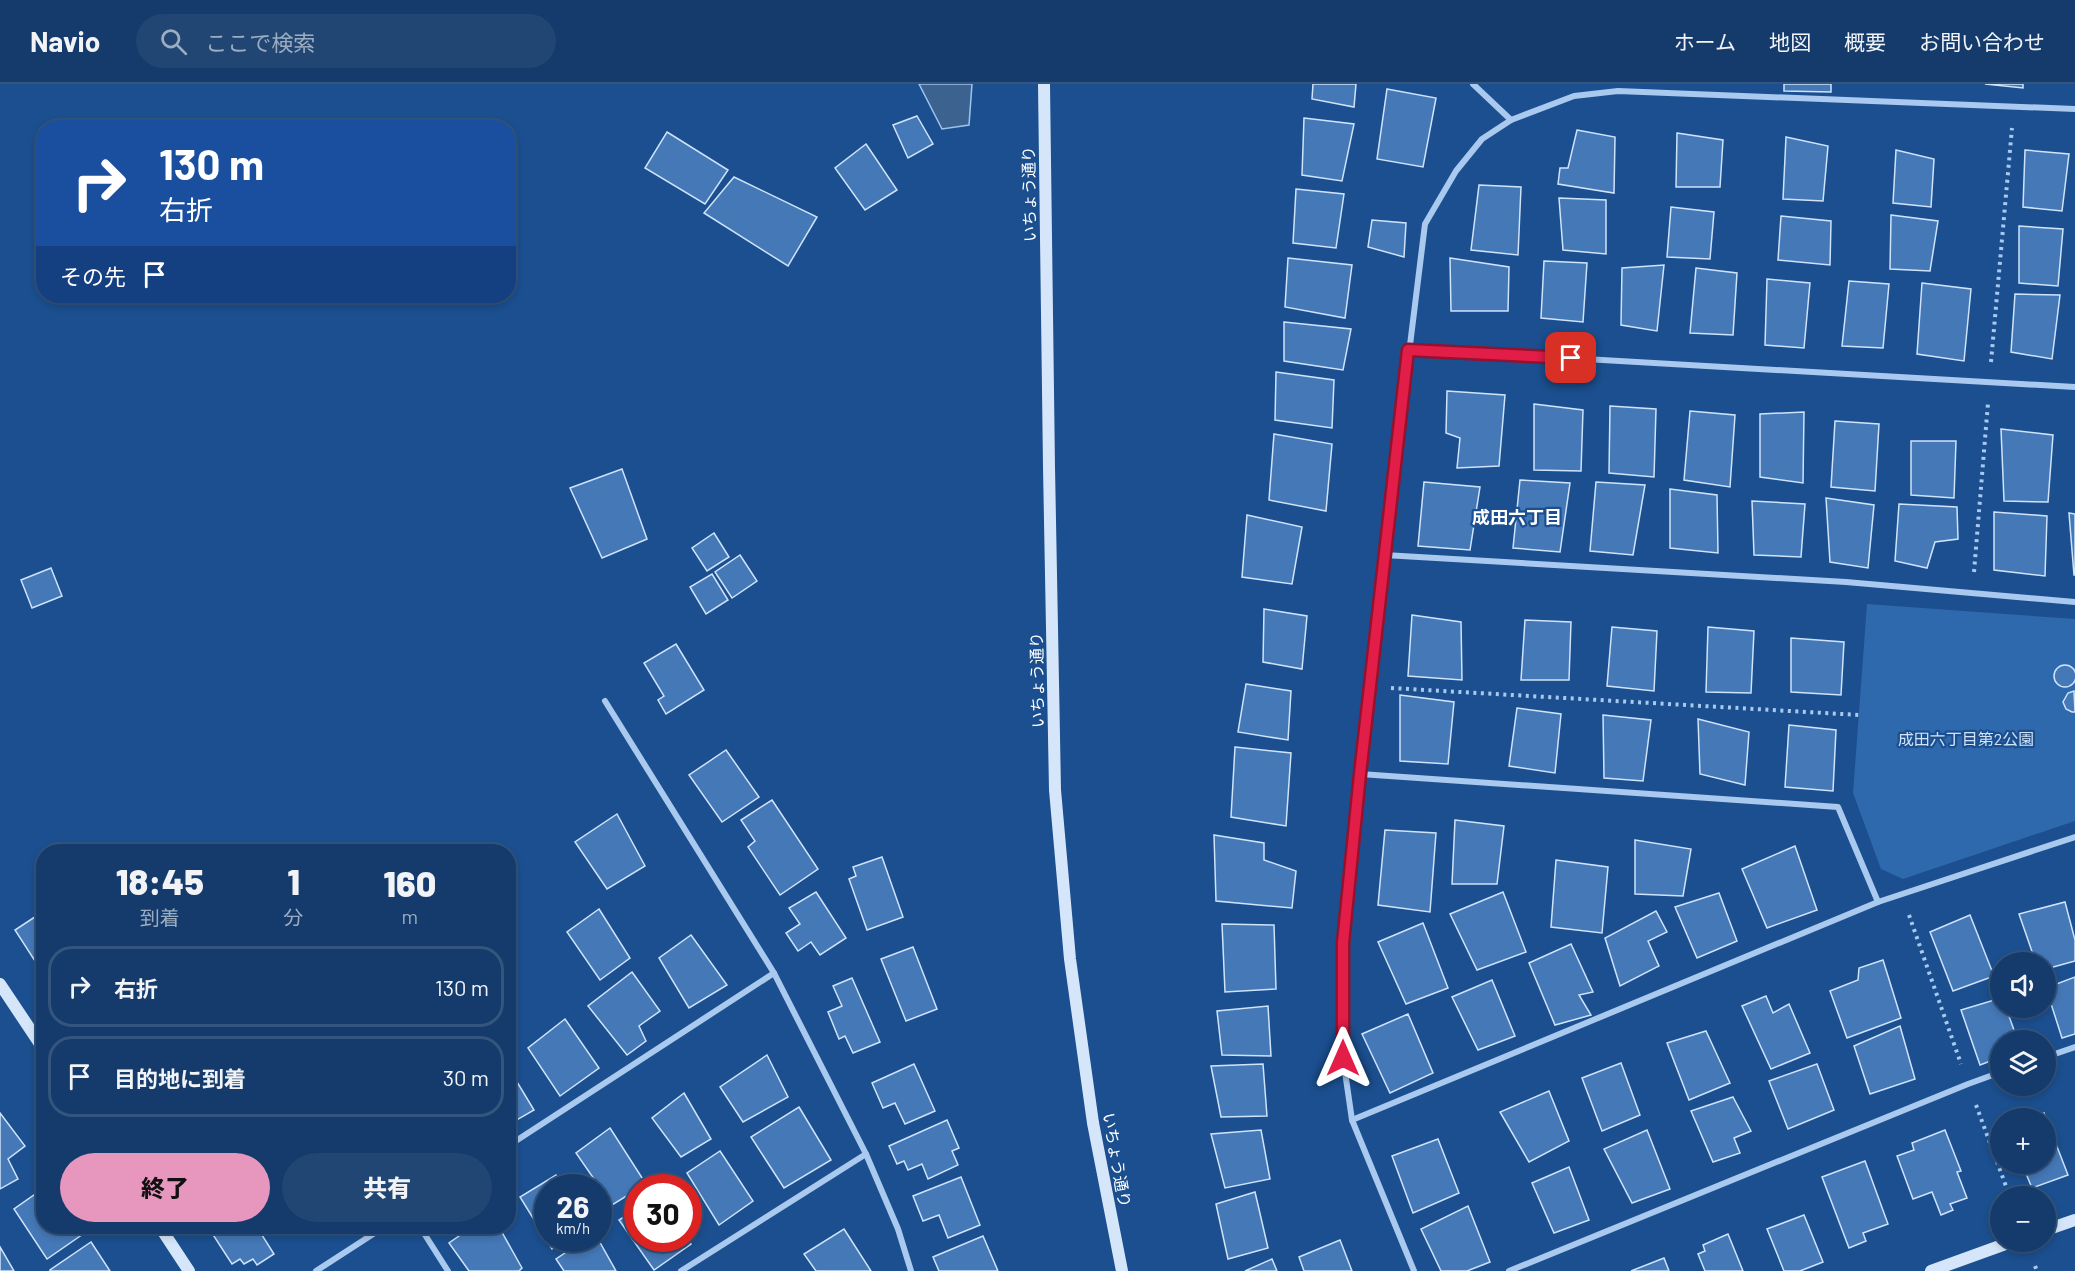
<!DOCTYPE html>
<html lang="ja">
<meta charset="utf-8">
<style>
body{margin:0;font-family:Barlow,"Noto Sans JP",sans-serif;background:#214673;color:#f1f3f6;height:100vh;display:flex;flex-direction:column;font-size:22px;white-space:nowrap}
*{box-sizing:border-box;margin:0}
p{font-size:20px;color:#9dadc1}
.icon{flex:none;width:33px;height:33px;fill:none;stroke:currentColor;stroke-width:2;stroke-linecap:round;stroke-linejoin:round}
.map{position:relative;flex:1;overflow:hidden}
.drawer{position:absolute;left:36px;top:760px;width:480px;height:390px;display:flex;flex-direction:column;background:#143b6b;border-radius:24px;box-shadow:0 3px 9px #0003,0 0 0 2px #33557e}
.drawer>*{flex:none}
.guide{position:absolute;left:36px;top:36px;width:480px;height:183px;border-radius:24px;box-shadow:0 3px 9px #0003,0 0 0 2px #33557e;background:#1a4fa0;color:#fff;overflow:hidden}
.controls{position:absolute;left:1990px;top:868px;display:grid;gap:12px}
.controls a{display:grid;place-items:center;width:66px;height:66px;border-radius:50%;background:#143b6b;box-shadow:0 3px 9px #0003,0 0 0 2px #33557e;font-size:30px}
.speed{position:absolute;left:534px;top:1090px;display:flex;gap:12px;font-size:30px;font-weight:700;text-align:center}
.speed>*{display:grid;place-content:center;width:78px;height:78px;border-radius:50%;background:#143b6b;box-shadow:0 3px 9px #0003,0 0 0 2px #33557e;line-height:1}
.speed small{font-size:15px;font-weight:400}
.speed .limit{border:9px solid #d22;background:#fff;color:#111}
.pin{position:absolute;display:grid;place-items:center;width:51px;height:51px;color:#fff;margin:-26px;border-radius:12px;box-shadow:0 3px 9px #0006}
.me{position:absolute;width:66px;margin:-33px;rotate:0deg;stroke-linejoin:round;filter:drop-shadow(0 0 4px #0008)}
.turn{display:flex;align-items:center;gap:21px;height:126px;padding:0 24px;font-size:27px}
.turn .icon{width:78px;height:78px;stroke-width:2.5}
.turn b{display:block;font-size:42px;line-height:51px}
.then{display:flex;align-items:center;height:57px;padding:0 24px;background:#0003;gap:12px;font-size:22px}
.eta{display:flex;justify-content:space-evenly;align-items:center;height:102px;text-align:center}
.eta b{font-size:36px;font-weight:800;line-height:42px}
.cta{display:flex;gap:12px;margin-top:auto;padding:12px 24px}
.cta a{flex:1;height:69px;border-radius:36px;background:#e797bd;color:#111;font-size:24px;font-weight:800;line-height:69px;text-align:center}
.cta a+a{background:#214673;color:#f1f3f6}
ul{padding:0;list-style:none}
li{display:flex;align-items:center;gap:18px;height:81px;margin:0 12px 9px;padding:0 12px;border:3px solid #33557e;border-radius:24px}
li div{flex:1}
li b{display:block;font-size:22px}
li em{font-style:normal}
header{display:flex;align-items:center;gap:36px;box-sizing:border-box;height:84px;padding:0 30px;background:#143b6b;border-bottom:2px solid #33557e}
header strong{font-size:28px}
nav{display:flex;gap:33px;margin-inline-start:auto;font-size:21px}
.search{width:420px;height:54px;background:#214673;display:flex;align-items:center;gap:15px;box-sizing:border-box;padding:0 21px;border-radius:33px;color:#9dadc1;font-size:22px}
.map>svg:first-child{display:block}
.green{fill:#2e69ad}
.water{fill:#3c6290;stroke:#9cc4f0;stroke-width:1.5}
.building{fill:#4478b7;stroke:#cfe3fa;stroke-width:1.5}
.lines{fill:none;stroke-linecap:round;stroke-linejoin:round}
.path{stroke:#a9c9ee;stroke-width:4;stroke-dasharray:3 4.5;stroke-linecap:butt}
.street{stroke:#a9c9ee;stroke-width:6}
.secondary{stroke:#d6e6fa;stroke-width:12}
.route-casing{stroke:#92132f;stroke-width:15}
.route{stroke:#e11d48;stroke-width:10}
.labels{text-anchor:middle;stroke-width:4.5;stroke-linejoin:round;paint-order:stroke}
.street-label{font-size:16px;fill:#fff;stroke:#1b4f8f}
.park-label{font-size:16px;fill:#cfe3fa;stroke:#1b4f8f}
.neighbourhood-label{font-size:18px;font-weight:bold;fill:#fff;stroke:#1b4f8f}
</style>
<header>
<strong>Navio</strong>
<div class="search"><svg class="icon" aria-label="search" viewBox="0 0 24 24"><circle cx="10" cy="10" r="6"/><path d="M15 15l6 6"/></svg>ここで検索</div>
<nav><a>ホーム</a><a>地図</a><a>概要</a><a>お問い合わせ</a></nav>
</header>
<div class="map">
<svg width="2075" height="1187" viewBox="0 0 2075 1187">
<rect width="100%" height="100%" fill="#1b4f8f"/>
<!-- green -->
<path class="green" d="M 1867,520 L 2075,535 L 2075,737 L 1903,795 L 1881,785 L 1853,709 Z"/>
<!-- water -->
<path class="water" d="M 919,0 L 972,0 L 969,41 L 942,45 Z"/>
<!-- building -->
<g class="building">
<path d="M 1313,0 L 1356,0 L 1354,23 L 1312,15 Z"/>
<path d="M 1784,0 L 1831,0 L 1831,8 L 1784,7 Z"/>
<path d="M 1985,0 L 2023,0 L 2023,4 Z"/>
<path d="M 1387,5 L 1436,14 L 1423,83 L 1377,75 Z"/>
<path d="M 917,32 L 933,60 L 908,74 L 893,41 Z"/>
<path d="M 1304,34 L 1354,40 L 1342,97 L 1302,91 Z"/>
<path d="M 1577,46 L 1615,53 L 1614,109 L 1558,100 L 1560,84 L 1568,84 Z"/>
<path d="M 667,48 L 728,86 L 705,120 L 645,84 Z"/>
<path d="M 1677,49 L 1723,56 L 1720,103 L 1676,103 Z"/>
<path d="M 1786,53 L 1828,62 L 1823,117 L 1783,115 Z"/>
<path d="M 866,60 L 897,106 L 865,126 L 835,84 Z"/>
<path d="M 1896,66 L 1934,75 L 1931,123 L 1893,119 Z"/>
<path d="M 2025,66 L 2069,70 L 2062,127 L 2023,123 Z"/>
<path d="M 734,93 L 817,133 L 788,182 L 704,129 Z"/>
<path d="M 1479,101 L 1521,103 L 1518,171 L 1471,166 Z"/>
<path d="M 1296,105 L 1344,110 L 1336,164 L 1293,159 Z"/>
<path d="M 1559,114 L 1606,116 L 1606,170 L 1563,166 Z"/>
<path d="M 1671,123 L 1714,128 L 1710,175 L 1667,173 Z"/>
<path d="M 1891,131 L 1938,137 L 1930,187 L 1890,185 Z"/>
<path d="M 1781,132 L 1831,137 L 1830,181 L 1778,176 Z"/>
<path d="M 1372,136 L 1406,139 L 1404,173 L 1368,163 Z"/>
<path d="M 2019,142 L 2063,145 L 2058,202 L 2019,199 Z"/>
<path d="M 1288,174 L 1352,181 L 1345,234 L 1285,223 Z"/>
<path d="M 1450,174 L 1509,183 L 1508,227 L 1451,227 Z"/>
<path d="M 1544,177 L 1587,179 L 1583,238 L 1541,234 Z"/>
<path d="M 1664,181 L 1657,247 L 1621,241 L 1622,184 Z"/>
<path d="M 1696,184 L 1737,189 L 1733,251 L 1690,249 Z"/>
<path d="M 1767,195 L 1810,199 L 1804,264 L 1765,261 Z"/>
<path d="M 1849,197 L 1889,200 L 1883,264 L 1842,262 Z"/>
<path d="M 1922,199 L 1971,205 L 1964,277 L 1917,270 Z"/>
<path d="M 2015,210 L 2060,211 L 2052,275 L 2011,268 Z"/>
<path d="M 1284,238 L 1351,245 L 1343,286 L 1284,277 Z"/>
<path d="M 1276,288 L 1334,296 L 1332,344 L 1275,336 Z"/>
<path d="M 1447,307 L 1505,311 L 1499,382 L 1457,384 L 1460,354 L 1446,349 Z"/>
<path d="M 1534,320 L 1583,326 L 1581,387 L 1534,386 Z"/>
<path d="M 1610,322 L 1656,325 L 1654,393 L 1609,389 Z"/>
<path d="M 1690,327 L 1735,331 L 1730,403 L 1684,396 Z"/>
<path d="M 1804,328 L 1803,399 L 1760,393 L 1760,330 Z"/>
<path d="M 1835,337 L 1879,340 L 1875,407 L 1831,403 Z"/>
<path d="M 2001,345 L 2053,351 L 2048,418 L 2004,417 Z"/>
<path d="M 1274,350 L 1332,360 L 1326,427 L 1269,416 Z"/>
<path d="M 1911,357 L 1956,357 L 1954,414 L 1911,411 Z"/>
<path d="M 622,385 L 647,455 L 602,474 L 570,404 Z"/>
<path d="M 1520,396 L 1570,399 L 1560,468 L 1513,464 Z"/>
<path d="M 1424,398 L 1480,403 L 1470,466 L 1418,462 Z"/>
<path d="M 1596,398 L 1645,401 L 1633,471 L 1590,467 Z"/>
<path d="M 1670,405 L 1717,411 L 1718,469 L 1670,464 Z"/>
<path d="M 1826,414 L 1874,421 L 1868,484 L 1830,478 Z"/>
<path d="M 1752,417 L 1805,420 L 1801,473 L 1754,471 Z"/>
<path d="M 1899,420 L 1957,423 L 1958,455 L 1935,458 L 1927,484 L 1895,477 Z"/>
<path d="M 1994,428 L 2047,432 L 2045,492 L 1994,486 Z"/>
<path d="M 2069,429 L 2075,430 L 2075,491 L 2074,491 Z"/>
<path d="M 1247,431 L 1302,443 L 1292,500 L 1242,493 Z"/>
<path d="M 714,449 L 729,473 L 707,487 L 692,464 Z"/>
<path d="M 740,471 L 757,497 L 732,514 L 715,488 Z"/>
<path d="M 51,484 L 62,512 L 32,524 L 21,496 Z"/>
<path d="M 712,490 L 728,516 L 706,530 L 690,503 Z"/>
<path d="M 1264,525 L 1307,532 L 1302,585 L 1263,578 Z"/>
<path d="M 1412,531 L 1461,538 L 1462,596 L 1408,592 Z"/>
<path d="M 1525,536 L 1571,538 L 1569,596 L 1521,596 Z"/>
<path d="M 1612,543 L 1657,547 L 1654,607 L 1607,602 Z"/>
<path d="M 1708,543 L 1754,547 L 1751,609 L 1706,608 Z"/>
<path d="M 1791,554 L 1844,558 L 1841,611 L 1791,608 Z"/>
<path d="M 676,560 L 704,606 L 666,630 L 658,616 L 664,612 L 644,579 Z"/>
<circle cx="2065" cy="592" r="11"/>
<path d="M 1246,600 L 1291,607 L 1288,656 L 1238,648 Z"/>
<path d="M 2074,607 L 2075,628 L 2072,628 L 2066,625 L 2063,618 L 2068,609 Z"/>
<path d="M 1400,611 L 1454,618 L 1448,680 L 1400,677 Z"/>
<path d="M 1517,624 L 1561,630 L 1555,689 L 1509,682 Z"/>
<path d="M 1603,631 L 1651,636 L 1643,697 L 1604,694 Z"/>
<path d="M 1698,635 L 1749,648 L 1745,701 L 1700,690 Z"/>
<path d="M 1789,641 L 1836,646 L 1833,707 L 1785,703 Z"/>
<path d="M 1235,663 L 1291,669 L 1286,742 L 1231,733 Z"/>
<path d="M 726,666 L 759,713 L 722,738 L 689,691 Z"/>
<path d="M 772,716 L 818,785 L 780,811 L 748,763 L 755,757 L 741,736 Z"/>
<path d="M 617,730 L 645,782 L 607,805 L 575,758 Z"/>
<path d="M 1455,736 L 1504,742 L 1497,800 L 1452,800 Z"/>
<path d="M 1385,746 L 1436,749 L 1430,828 L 1378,821 Z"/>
<path d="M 1214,751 L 1264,759 L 1264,776 L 1296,787 L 1292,824 L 1216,817 Z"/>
<path d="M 1635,756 L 1691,765 L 1683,812 L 1635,810 Z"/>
<path d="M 1795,762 L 1817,826 L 1767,844 L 1742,785 Z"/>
<path d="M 882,773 L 903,833 L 867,846 L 849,795 L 856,792 L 853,783 Z"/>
<path d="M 1556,776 L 1608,783 L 1602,849 L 1551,843 Z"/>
<path d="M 816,808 L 846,854 L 820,871 L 811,858 L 798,867 L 786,849 L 800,840 L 789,824 Z"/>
<path d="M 1503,808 L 1526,868 L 1477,886 L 1450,830 Z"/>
<path d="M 1719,809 L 1737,857 L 1697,874 L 1675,823 Z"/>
<path d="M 2065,818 L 2075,856 L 2075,877 L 2046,885 L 2046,879 L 2036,879 L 2019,830 Z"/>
<path d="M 599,825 L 630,874 L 600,896 L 567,848 Z"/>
<path d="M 44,827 L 44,891 L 15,846 Z"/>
<path d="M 1656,827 L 1667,848 L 1648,857 L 1659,882 L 1620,902 L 1605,854 Z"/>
<path d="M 1970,831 L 1994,892 L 1953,907 L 1930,848 Z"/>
<path d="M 1423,839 L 1448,904 L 1406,920 L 1378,858 Z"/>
<path d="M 1222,840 L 1274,841 L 1276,905 L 1225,908 Z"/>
<path d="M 691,851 L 727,901 L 689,924 L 659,874 Z"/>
<path d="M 1571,860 L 1593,908 L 1579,911 L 1591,931 L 1555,941 L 1529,879 Z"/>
<path d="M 913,863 L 937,925 L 906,937 L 881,875 Z"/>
<path d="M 1883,876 L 1901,934 L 1847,954 L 1830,907 L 1858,896 L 1859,884 Z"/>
<path d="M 632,888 L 660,927 L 639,942 L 646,957 L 627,971 L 588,922 Z"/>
<path d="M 2075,893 L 2075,950 L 2062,954 L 2046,904 Z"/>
<path d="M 852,894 L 880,958 L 853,969 L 845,952 L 839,955 L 828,928 L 842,922 L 833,902 Z"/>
<path d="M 1492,896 L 1515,952 L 1478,966 L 1452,913 Z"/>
<path d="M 1766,912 L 1773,929 L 1789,920 L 1810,969 L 1771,985 L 1742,922 Z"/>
<path d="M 2001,914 L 2001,924 L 2006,924 L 2018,957 L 2001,957 L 2001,973 L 1980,981 L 1961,926 Z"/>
<path d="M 1268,922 L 1271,972 L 1222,971 L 1217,927 Z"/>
<path d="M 1408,930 L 1433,989 L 1390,1009 L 1362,950 Z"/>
<path d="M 565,935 L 599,984 L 560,1012 L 528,964 Z"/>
<path d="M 1900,942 L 1915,995 L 1870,1010 L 1854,962 Z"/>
<path d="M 1706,947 L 1730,999 L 1689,1016 L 1667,959 Z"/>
<path d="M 767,971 L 788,1013 L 743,1038 L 720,1003 Z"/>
<path d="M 1621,979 L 1640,1031 L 1602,1047 L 1582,994 Z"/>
<path d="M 914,980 L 935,1027 L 905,1040 L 895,1019 L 883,1024 L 872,999 Z"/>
<path d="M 1263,980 L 1267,1032 L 1221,1033 L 1211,982 Z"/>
<path d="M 1817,980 L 1834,1026 L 1788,1045 L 1769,997 Z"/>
<path d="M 508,983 L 534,1026 L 508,1041 Z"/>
<path d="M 1549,1007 L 1569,1057 L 1529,1078 L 1500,1028 Z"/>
<path d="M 684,1009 L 711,1055 L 681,1073 L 652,1034 Z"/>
<path d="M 1733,1013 L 1751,1047 L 1734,1054 L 1740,1069 L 1713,1078 L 1691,1027 Z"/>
<path d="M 799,1023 L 831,1076 L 784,1104 L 751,1053 Z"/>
<path d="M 0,1029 L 25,1062 L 8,1075 L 18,1095 L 0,1105 Z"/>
<path d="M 2044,1029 L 2068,1091 L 2032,1104 L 2022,1080 L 2046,1080 L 2046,1035 L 2026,1035 Z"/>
<path d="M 947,1036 L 959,1064 L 952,1067 L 958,1081 L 928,1095 L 922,1080 L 908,1086 L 904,1077 L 897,1080 L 889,1062 Z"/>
<path d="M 610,1044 L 646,1100 L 612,1121 L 576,1069 Z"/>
<path d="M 1261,1046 L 1270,1095 L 1225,1104 L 1211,1050 Z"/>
<path d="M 1647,1046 L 1670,1105 L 1632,1119 L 1604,1065 Z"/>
<path d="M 1945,1046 L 1961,1087 L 1957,1088 L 1967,1114 L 1950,1120 L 1953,1126 L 1941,1131 L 1932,1108 L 1913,1115 L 1897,1072 L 1914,1066 L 1912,1059 Z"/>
<path d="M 1438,1055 L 1459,1109 L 1413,1129 L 1392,1072 Z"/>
<path d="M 720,1067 L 753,1117 L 719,1141 L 687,1089 Z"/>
<path d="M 1865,1077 L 1888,1140 L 1863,1149 L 1866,1157 L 1849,1164 L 1822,1093 Z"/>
<path d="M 1569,1083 L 1589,1136 L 1554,1149 L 1532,1099 Z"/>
<path d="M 556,1091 L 564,1104 L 548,1104 L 548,1155 L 566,1155 L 552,1165 L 520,1113 Z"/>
<path d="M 961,1093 L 980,1141 L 948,1154 L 939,1131 L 923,1137 L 913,1112 Z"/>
<path d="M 44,1104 L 44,1143 L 78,1143 L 83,1150 L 47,1175 L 14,1125 Z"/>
<path d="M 1255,1108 L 1268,1164 L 1228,1175 L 1216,1120 Z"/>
<path d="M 1468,1122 L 1490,1178 L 1467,1187 L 1441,1187 L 1421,1145 Z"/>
<path d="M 638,1124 L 638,1155 L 687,1155 L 691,1160 L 654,1186 L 619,1136 Z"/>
<path d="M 1804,1131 L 1823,1178 L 1800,1187 L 1784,1187 L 1767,1145 Z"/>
<path d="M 208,1143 L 266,1143 L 260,1148 L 274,1170 L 257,1181 L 253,1175 L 244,1180 L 240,1175 L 232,1180 Z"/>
<path d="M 472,1143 L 499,1143 L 522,1184 L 519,1187 L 469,1187 L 449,1159 Z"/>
<path d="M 844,1145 L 871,1187 L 816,1187 L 804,1170 Z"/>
<path d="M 1728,1150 L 1743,1187 L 1705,1187 L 1698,1170 L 1705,1167 L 1703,1161 Z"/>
<path d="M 983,1152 L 998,1187 L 939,1187 L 933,1173 Z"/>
<path d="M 586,1155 L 598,1155 L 616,1187 L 564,1187 L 556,1175 Z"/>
<path d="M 1340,1156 L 1352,1187 L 1304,1187 L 1299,1173 Z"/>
<path d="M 91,1158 L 110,1187 L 50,1187 L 50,1186 Z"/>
<path d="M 0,1163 L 14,1187 L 0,1187 Z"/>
<path d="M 1664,1174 L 1669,1187 L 1631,1187 Z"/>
<path d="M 1272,1175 L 1277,1187 L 1245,1187 Z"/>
</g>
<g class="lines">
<!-- path -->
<g class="path">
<path d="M 1991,278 L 2012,44"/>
<path d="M 1974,488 L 1988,319"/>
<path d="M 1391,604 L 1859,631"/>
<path d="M 1909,831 L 1961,980"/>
<path d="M 1976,1021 L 2010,1113"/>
<path d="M 2035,1182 L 2037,1187"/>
</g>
<!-- street -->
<g class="street">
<path d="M 1473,0 L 1511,36"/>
<path d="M 1408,265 L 2075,303"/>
<path d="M 1384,471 L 1846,498 L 2075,518"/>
<path d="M 605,617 L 774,889 L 866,1070 L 898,1145 L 911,1187"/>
<path d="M 1360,690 L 1838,723 L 1878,818"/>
<path d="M 2046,973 L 2075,963"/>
<path d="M 1352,1036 L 1878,818 L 2075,753"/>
<path d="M 508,1062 L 774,889"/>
<path d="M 420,1143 L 448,1187"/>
<path d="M 316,1187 L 384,1143"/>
<path d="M 681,1187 L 866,1070"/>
<path d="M 1414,1187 L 1352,1036 L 1343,974 L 1343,859 L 1384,471 L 1425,140 L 1456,87 L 1482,55 L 1511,36 L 1574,12 L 1618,7 L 2075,25"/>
<path d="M 1509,1187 L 1968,1000 L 2001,988"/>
</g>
<!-- secondary -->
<g class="secondary">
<path d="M 1044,0 L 1049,383 L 1055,706 L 1070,875 L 1093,1039 L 1122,1187"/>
<path d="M 0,900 L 44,966"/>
<path d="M 160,1143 L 189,1187"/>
<path d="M 2046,1146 L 2075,1136"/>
<path d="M 1931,1187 L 2011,1158"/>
</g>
</g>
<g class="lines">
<defs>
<path id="route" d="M 1343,974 L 1343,859 L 1360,690 L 1408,266 L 1571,274"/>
</defs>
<!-- route casing -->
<use href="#route" class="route-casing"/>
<!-- route -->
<use href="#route" class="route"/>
</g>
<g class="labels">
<!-- street labels -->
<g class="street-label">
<text transform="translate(1029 110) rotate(-91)" y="6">いちょう通り</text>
<text transform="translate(1037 596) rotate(-91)" y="6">いちょう通り</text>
<text transform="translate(1117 1076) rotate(80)" y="6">いちょう通り</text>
</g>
<!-- park labels -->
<g class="park-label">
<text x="1966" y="661">成田六丁目第2公園</text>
</g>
<!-- neighbourhood labels -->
<g class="neighbourhood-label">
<text x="1517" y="440">成田六丁目</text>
</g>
</g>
</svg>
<div class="controls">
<a><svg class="icon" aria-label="sound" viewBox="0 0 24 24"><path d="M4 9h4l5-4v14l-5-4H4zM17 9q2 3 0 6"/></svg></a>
<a><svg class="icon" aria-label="layers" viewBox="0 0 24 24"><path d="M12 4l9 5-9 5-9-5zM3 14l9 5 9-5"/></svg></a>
<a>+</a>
<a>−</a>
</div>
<div class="speed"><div>26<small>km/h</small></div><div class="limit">30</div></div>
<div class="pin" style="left:1571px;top:274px;background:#d93025"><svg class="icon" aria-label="arrive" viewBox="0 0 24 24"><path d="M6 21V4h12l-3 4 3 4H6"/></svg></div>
<svg class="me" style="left:1343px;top:974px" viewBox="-20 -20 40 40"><path d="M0-17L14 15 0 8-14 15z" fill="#e11d48" stroke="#fff" stroke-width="4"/></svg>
<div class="guide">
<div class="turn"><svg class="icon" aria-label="right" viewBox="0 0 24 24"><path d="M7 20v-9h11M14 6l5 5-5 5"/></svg><div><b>130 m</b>右折</div></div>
<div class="then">その先<svg class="icon" aria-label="arrive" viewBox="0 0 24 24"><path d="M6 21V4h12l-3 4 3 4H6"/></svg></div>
</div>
<section class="drawer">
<div class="eta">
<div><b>18:45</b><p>到着</p></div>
<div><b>1</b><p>分</p></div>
<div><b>160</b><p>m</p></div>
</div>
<ul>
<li><svg class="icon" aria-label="right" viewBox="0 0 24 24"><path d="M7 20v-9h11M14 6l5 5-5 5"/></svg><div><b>右折</b></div><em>130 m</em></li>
<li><svg class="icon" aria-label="arrive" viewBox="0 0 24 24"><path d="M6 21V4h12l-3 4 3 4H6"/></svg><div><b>目的地に到着</b></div><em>30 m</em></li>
</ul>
<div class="cta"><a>終了</a><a>共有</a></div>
</section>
</div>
